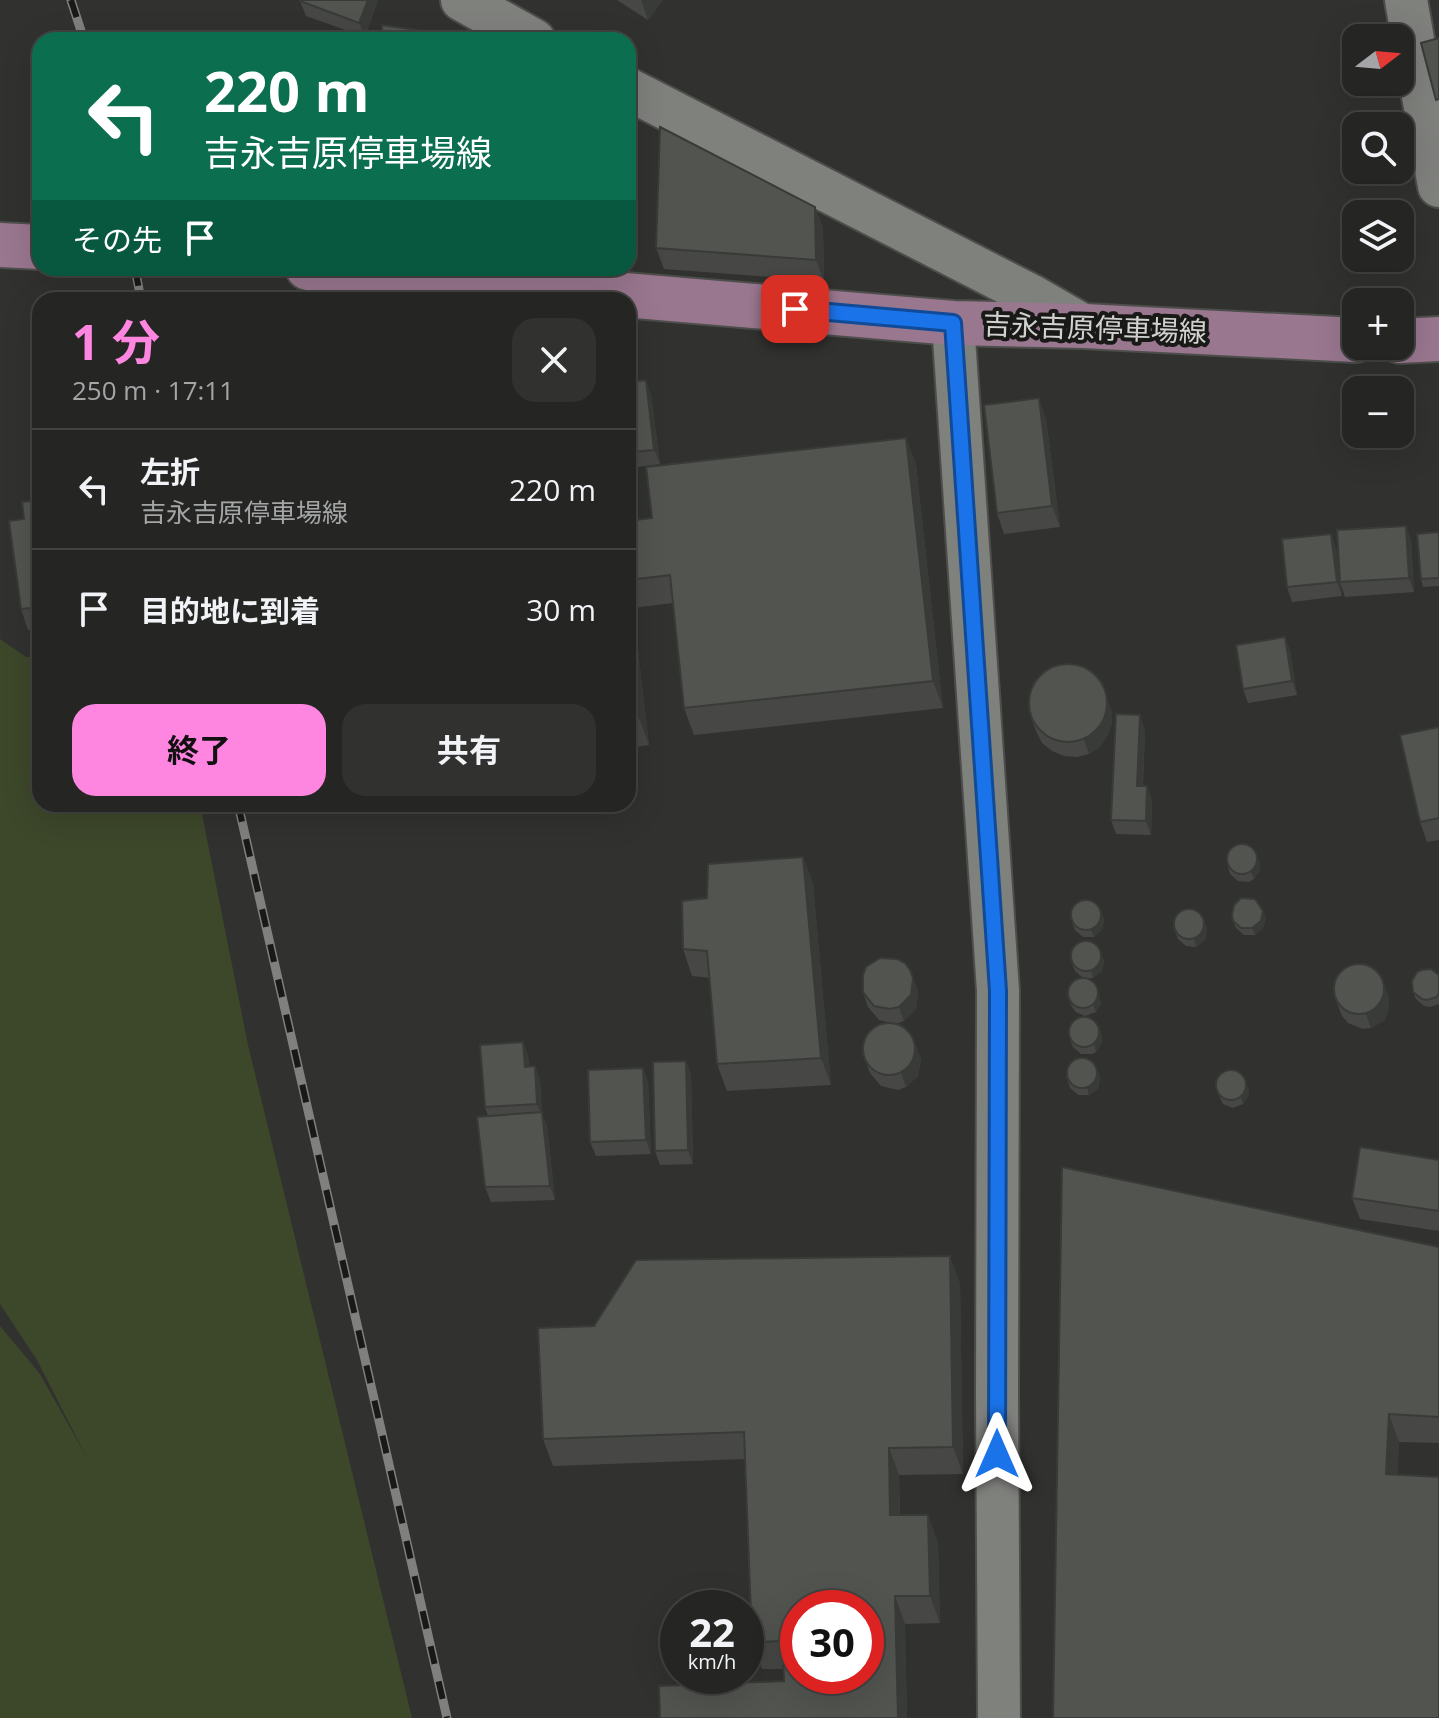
<!DOCTYPE html>
<html lang="ja">
<meta charset="utf-8">
<style>
body{margin:0;font-family:"Open Sans","Noto Sans JP",sans-serif;background:#313230;color:#f1f3f6;height:100vh;display:flex;flex-direction:column;font-size:30px;white-space:nowrap}
*{box-sizing:border-box;margin:0}
p{font-size:26px;color:#a3a5a6}
.icon{flex:none;width:44px;height:44px;fill:none;stroke:currentColor;stroke-width:2;stroke-linecap:round;stroke-linejoin:round}
.map{position:relative;flex:1;overflow:hidden}
.side{position:absolute;left:32px;top:292px;width:604px;height:520px;display:flex;flex-direction:column;background:#252623;border-radius:24px;box-shadow:0 8px 32px #0002,0 0 0 2px #424341}
.side>*{flex:none}
.banner{position:absolute;left:32px;top:32px;width:604px;height:244px;border-radius:24px;box-shadow:0 8px 32px #0002,0 0 0 2px #424341;background:#0b6e4f;color:#fff;overflow:hidden}
.needle{width:52px;rotate:74deg}
.tools{position:absolute;left:1342px;top:24px;display:grid;gap:16px}
.tools a{display:grid;place-items:center;width:72px;height:72px;border-radius:16px;background:#252623;box-shadow:0 8px 32px #0002,0 0 0 2px #424341;font-size:40px}
.speed{position:absolute;left:660px;top:1590px;display:flex;gap:16px;font-size:40px;font-weight:700;text-align:center}
.speed>*{display:grid;place-content:center;width:104px;height:104px;border-radius:50%;background:#252623;box-shadow:0 8px 32px #0002,0 0 0 2px #424341;line-height:1}
.speed small{font-size:20px;font-weight:400}
.speed .limit{border:12px solid #d22;background:#fff;color:#111}
.pin{position:absolute;display:grid;place-items:center;width:68px;height:68px;color:#fff;margin:-34px;border-radius:16px;box-shadow:0 4px 12px #0006}
.me{position:absolute;width:88px;margin:-44px;rotate:0deg;stroke-linejoin:round;filter:drop-shadow(0 0 6px #0008)}
.turn{display:flex;align-items:center;gap:28px;height:168px;padding:0 40px;font-size:36px}
.turn .icon{width:104px;height:104px;stroke-width:2.5}
.turn b{display:block;font-size:56px;line-height:68px}
.then{display:flex;align-items:center;height:76px;padding:0 40px;background:#0003;gap:16px;font-size:30px}
.round{display:grid;place-items:center;flex:none;width:84px;height:84px;border-radius:24px;background:#313230}
.head{display:flex;align-items:center;justify-content:space-between;height:136px;padding:0 40px}
h1{font-size:48px;font-weight:700;line-height:60px;color:#fe85e0}
.primary-button{display:flex;gap:16px;margin-top:auto;padding:16px 40px}
.primary-button a{flex:1;height:92px;border-radius:24px;background:#fe85e0;color:#111;font-size:32px;font-weight:700;line-height:92px;text-align:center}
.primary-button a+a{background:#313230;color:#f1f3f6}
ul{padding:0;list-style:none}
li{display:flex;align-items:center;gap:24px;height:120px;padding:0 40px;border-top:2px solid #424341}
li div{flex:1}
li b{display:block;font-size:30px}
li em{font-style:normal}
.map>svg:first-child{display:block}
.green{fill:#3d472a}
.lines{fill:none;stroke-linecap:round;stroke-linejoin:round}
.minor-casing{stroke:#4d4e4b;stroke-width:46}
.major-casing{stroke:#4d4e4b;stroke-width:48}
.minor{stroke:#7f817d;stroke-width:42}
.major{stroke:#99778f;stroke-width:44}
.rail-casing{stroke:#80817e;stroke-width:9}
.rail{stroke:#191a18;stroke-width:6;stroke-dasharray:18;stroke-linecap:butt}
.wall{fill:#474845}
.shaded-wall{fill:#393b38}
.building{fill:#525450;stroke:#393b38;stroke-width:2;fill-rule:evenodd}
.route-casing{stroke:#114b97;stroke-width:20}
.route{stroke:#1a73e8;stroke-width:14}
.labels{text-anchor:middle;stroke-width:8;stroke-linejoin:round;paint-order:stroke}
.street-label{font-size:28px;fill:#d2d3d1;stroke:#191a18}
</style>
<div class="map">
<svg width="1439" height="1718" viewBox="0 0 1439 1718">
<rect width="100%" height="100%" fill="#31322f"/>
<!-- green -->
<path class="green" d="M 0,639 L 26,657 L 40,656 L 40,804 L 200,804 L 248,1045 L 412,1718 L 0,1718 L 0,1326 L 40,1374 L 86,1456 L 37,1360 L 0,1304 Z"/>
<g class="lines">
<defs>
<g id="minor">
<path d="M 462,0 L 534,40"/>
<path d="M 1406,0 L 1439,186"/>
<path d="M 628,89 L 1032,296 L 1084,326"/>
<path d="M 953,323 L 998,991 L 997,1395 L 999,1718"/>
</g>
<g id="major">
<path d="M 0,245 L 40,247"/>
<path d="M 308,268 L 953,323 L 1084,326 L 1356,340"/>
<path d="M 1400,341 L 1439,339"/>
</g>
</defs>
<!-- minor casing -->
<use href="#minor" class="minor-casing"/>
<!-- major casing -->
<use href="#major" class="major-casing"/>
<!-- minor -->
<use href="#minor" class="minor"/>
<!-- major -->
<use href="#major" class="major"/>
<defs>
<g id="rail">
<path d="M 71,0 L 84,40"/>
<path d="M 135,268 L 141,300"/>
<path d="M 238,804 L 447,1718"/>
</g>
</defs>
<!-- rail casing -->
<use href="#rail" class="rail-casing"/>
<!-- rail -->
<use href="#rail" class="rail"/>
</g>
<!-- wall -->
<g class="wall">
<path d="M 378,0 L 365,37 L 306,16 L 300,1 Z"/>
<path d="M 617,0 L 663,0 L 648,20 Z"/>
<path d="M 628,114 L 637,138 L 636,255 L 628,255 Z"/>
<path d="M 815,207 L 823,228 L 824,281 L 664,269 L 656,248 Z"/>
<path d="M 628,382 L 651,394 L 660,464 L 638,467 L 632,452 L 630,433 L 628,433 Z"/>
<path d="M 1046,419 L 1060,527 L 1004,534 L 997,513 Z"/>
<path d="M 906,438 L 916,465 L 943,708 L 694,735 L 684,708 L 673,603 L 633,608 L 649,745 L 628,748 L 628,521 L 652,518 Z"/>
<path d="M 40,500 L 40,629 L 28,630 L 21,609 L 24,519 Z"/>
<path d="M 1406,526 L 1411,540 L 1414,592 L 1345,597 L 1340,582 Z"/>
<path d="M 1439,532 L 1439,586 L 1423,587 L 1421,579 Z"/>
<path d="M 1331,534 L 1336,549 L 1342,596 L 1292,602 L 1287,587 Z"/>
<path d="M 1285,637 L 1290,651 L 1297,695 L 1248,703 L 1243,689 Z"/>
<path d="M 1107,699 L 1112,712 L 1112,724 L 1107,736 L 1100,747 L 1089,754 L 1077,757 L 1064,756 L 1052,751 L 1042,743 L 1036,731 L 1031,717 Z"/>
<path d="M 1439,727 L 1439,840 L 1427,842 L 1420,822 Z"/>
<path d="M 1145,730 L 1143,786 L 1147,786 L 1152,801 L 1151,835 L 1116,834 L 1111,820 Z"/>
<path d="M 803,857 L 813,884 L 831,1085 L 727,1091 L 717,1064 L 710,978 L 692,976 L 683,949 L 707,898 Z"/>
<path d="M 1257,857 L 1260,864 L 1260,870 L 1254,879 L 1249,882 L 1238,881 L 1230,874 L 1228,867 Z"/>
<path d="M 1100,908 L 1104,920 L 1102,930 L 1094,937 L 1083,937 L 1075,930 L 1072,923 Z"/>
<path d="M 1263,911 L 1266,918 L 1263,928 L 1255,935 L 1244,935 L 1236,928 L 1233,921 Z"/>
<path d="M 1203,917 L 1207,929 L 1205,940 L 1196,947 L 1186,946 L 1178,939 L 1173,927 Z"/>
<path d="M 1101,954 L 1104,961 L 1102,971 L 1093,978 L 1084,978 L 1101,1003 L 1096,1012 L 1085,1016 L 1076,1012 L 1072,1007 L 1069,1000 L 1082,977 L 1075,971 L 1072,963 Z"/>
<path d="M 910,970 L 918,992 L 916,1009 L 904,1021 L 896,1024 L 879,1020 L 868,1007 L 863,992 Z"/>
<path d="M 1439,974 L 1439,1004 L 1430,1007 L 1424,1006 L 1416,999 L 1413,992 Z"/>
<path d="M 1334,995 L 1389,996 L 1388,1012 L 1385,1020 L 1371,1028 L 1363,1029 L 1348,1023 L 1342,1016 Z"/>
<path d="M 1101,1032 L 1102,1042 L 1096,1052 L 1092,1054 L 1081,1054 L 1073,1047 L 1070,1040 Z"/>
<path d="M 912,1036 L 921,1059 L 918,1076 L 906,1087 L 898,1090 L 881,1086 L 870,1073 L 865,1059 Z"/>
<path d="M 523,1042 L 528,1056 L 529,1067 L 535,1066 L 540,1081 L 542,1114 L 547,1126 L 555,1200 L 491,1202 L 485,1187 L 488,1116 L 485,1107 Z"/>
<path d="M 686,1061 L 691,1075 L 693,1164 L 660,1165 L 655,1151 Z"/>
<path d="M 1096,1066 L 1100,1078 L 1098,1089 L 1089,1095 L 1078,1095 L 1070,1088 L 1066,1076 Z"/>
<path d="M 648,1082 L 651,1154 L 596,1156 L 590,1142 Z"/>
<path d="M 1215,1087 L 1249,1090 L 1249,1095 L 1243,1104 L 1233,1108 L 1223,1104 Z"/>
<path d="M 1439,1160 L 1439,1231 L 1360,1219 L 1352,1198 Z"/>
<path d="M 1439,1247 L 1439,1443 L 1399,1442 L 1397,1475 L 1053,1718 Z"/>
<path d="M 960,1283 L 963,1474 L 899,1475 L 900,1515 L 938,1542 L 940,1623 L 905,1624 L 907,1718 L 660,1718 L 784,1681 L 783,1669 L 762,1669 L 752,1642 L 745,1459 L 553,1466 L 543,1439 L 594,1326 Z"/>
</g>
<!-- shaded-wall -->
<g class="shaded-wall">
<path d="M 368,0 L 378,0 L 365,37 L 359,23 Z"/>
<path d="M 641,0 L 663,0 L 648,20 Z"/>
<path d="M 628,114 L 637,138 L 636,255 L 628,233 Z"/>
<path d="M 815,207 L 823,228 L 824,281 L 816,260 Z"/>
<path d="M 646,380 L 651,394 L 660,464 L 654,450 Z"/>
<path d="M 1039,398 L 1046,419 L 1060,527 L 1052,506 Z"/>
<path d="M 906,438 L 916,465 L 943,708 L 933,681 Z"/>
<path d="M 1406,526 L 1411,540 L 1414,592 L 1409,578 Z"/>
<path d="M 1331,534 L 1336,549 L 1342,596 L 1337,582 Z"/>
<path d="M 628,594 L 633,608 L 649,745 L 639,718 L 628,624 Z"/>
<path d="M 1285,637 L 1290,651 L 1297,695 L 1292,681 Z"/>
<path d="M 1102,685 L 1112,712 L 1112,724 L 1107,736 L 1100,747 L 1089,754 L 1084,740 Z"/>
<path d="M 1140,715 L 1145,730 L 1142,800 L 1137,786 Z"/>
<path d="M 1147,786 L 1152,801 L 1151,835 L 1146,821 Z"/>
<path d="M 803,857 L 813,884 L 831,1085 L 821,1058 Z"/>
<path d="M 1257,857 L 1260,864 L 1260,870 L 1254,879 L 1251,872 Z"/>
<path d="M 1263,911 L 1266,918 L 1263,928 L 1255,935 L 1252,928 Z"/>
<path d="M 1102,913 L 1104,920 L 1102,930 L 1094,937 L 1091,930 Z"/>
<path d="M 1204,922 L 1207,929 L 1205,940 L 1196,947 L 1194,939 Z"/>
<path d="M 1101,954 L 1104,961 L 1102,971 L 1093,978 L 1091,970 Z"/>
<path d="M 913,978 L 918,992 L 916,1009 L 904,1021 L 899,1007 Z"/>
<path d="M 1383,982 L 1389,996 L 1388,1012 L 1385,1020 L 1371,1028 L 1366,1014 Z"/>
<path d="M 1097,989 L 1101,1003 L 1096,1012 L 1093,1005 Z"/>
<path d="M 1099,1025 L 1101,1032 L 1102,1042 L 1096,1052 L 1094,1044 Z"/>
<path d="M 523,1042 L 528,1056 L 530,1081 L 525,1067 Z"/>
<path d="M 915,1044 L 921,1059 L 918,1076 L 906,1087 L 901,1073 Z"/>
<path d="M 686,1061 L 691,1075 L 693,1164 L 688,1150 Z"/>
<path d="M 535,1066 L 540,1081 L 542,1114 L 547,1126 L 555,1200 L 550,1186 L 542,1116 L 537,1104 Z"/>
<path d="M 643,1068 L 648,1082 L 651,1154 L 646,1140 Z"/>
<path d="M 1097,1071 L 1100,1078 L 1098,1089 L 1089,1095 L 1087,1088 Z"/>
<path d="M 1246,1082 L 1249,1090 L 1249,1095 L 1243,1104 L 1241,1097 Z"/>
<path d="M 950,1256 L 960,1283 L 963,1474 L 953,1447 Z"/>
<path d="M 1389,1414 L 1399,1442 L 1396,1501 L 1386,1474 Z"/>
<path d="M 889,1448 L 899,1475 L 900,1542 L 890,1515 Z"/>
<path d="M 928,1515 L 938,1542 L 940,1623 L 930,1596 Z"/>
<path d="M 895,1596 L 905,1624 L 907,1718 L 898,1718 Z"/>
</g>
<!-- building -->
<g class="building">
<path d="M 301,0 L 368,0 L 359,23 L 300,1 Z"/>
<path d="M 382,25 L 489,40 L 382,40 Z"/>
<path d="M 1439,38 L 1439,99 L 1436,100 L 1421,43 Z"/>
<path d="M 660,127 L 815,207 L 816,260 L 656,248 Z"/>
<path d="M 646,380 L 654,450 L 632,452 L 628,419 L 628,382 Z"/>
<path d="M 1039,398 L 1052,506 L 997,513 L 984,405 Z"/>
<path d="M 906,438 L 933,681 L 684,708 L 670,575 L 628,580 L 628,521 L 652,518 L 646,467 Z"/>
<path d="M 40,500 L 40,607 L 21,609 L 9,521 L 24,519 L 22,502 Z"/>
<path d="M 1406,526 L 1409,578 L 1340,582 L 1337,530 Z"/>
<path d="M 1439,532 L 1439,578 L 1421,579 L 1417,534 Z"/>
<path d="M 1331,534 L 1337,582 L 1287,587 L 1282,539 Z"/>
<path d="M 628,624 L 639,718 L 628,719 Z"/>
<path d="M 1285,637 L 1292,681 L 1243,689 L 1236,645 Z"/>
<circle cx="1068" cy="703" r="39"/>
<path d="M 1116,714 L 1140,715 L 1137,786 L 1147,786 L 1146,821 L 1111,820 Z"/>
<path d="M 1439,727 L 1439,818 L 1420,822 L 1400,735 Z"/>
<circle cx="1242" cy="859" r="15"/>
<path d="M 803,857 L 821,1058 L 717,1064 L 707,951 L 683,949 L 682,901 L 707,898 L 708,864 Z"/>
<path d="M 1241,898 L 1255,899 L 1263,911 L 1261,921 L 1252,928 L 1241,928 L 1233,921 L 1232,915 L 1234,905 Z"/>
<circle cx="1086" cy="915" r="15"/>
<circle cx="1189" cy="924" r="15"/>
<circle cx="1086" cy="956" r="15"/>
<path d="M 880,958 L 897,959 L 905,963 L 910,970 L 913,978 L 911,995 L 899,1007 L 890,1009 L 874,1006 L 863,992 L 863,975 L 866,967 Z"/>
<circle cx="1359" cy="989" r="25"/>
<path d="M 1431,969 L 1439,975 L 1439,993 L 1437,997 L 1427,1000 L 1422,999 L 1413,992 L 1412,981 L 1417,972 L 1421,970 Z"/>
<circle cx="1083" cy="993" r="15"/>
<circle cx="1084" cy="1032" r="15"/>
<circle cx="889" cy="1049" r="26"/>
<path d="M 523,1042 L 525,1067 L 535,1066 L 537,1104 L 485,1107 L 480,1045 Z"/>
<circle cx="1082" cy="1073" r="15"/>
<path d="M 686,1061 L 688,1150 L 655,1151 L 653,1062 Z"/>
<path d="M 643,1068 L 646,1140 L 590,1142 L 588,1070 Z"/>
<circle cx="1231" cy="1085" r="15"/>
<path d="M 542,1112 L 550,1186 L 485,1187 L 477,1117 Z"/>
<path d="M 1360,1147 L 1439,1160 L 1439,1211 L 1352,1198 Z"/>
<path d="M 1062,1167 L 1439,1247 L 1439,1417 L 1389,1414 L 1386,1474 L 1439,1477 L 1439,1718 L 1053,1718 Z"/>
<path d="M 950,1256 L 953,1447 L 889,1448 L 890,1515 L 928,1515 L 930,1596 L 895,1596 L 898,1718 L 660,1718 L 659,1686 L 784,1681 L 782,1641 L 752,1642 L 744,1432 L 543,1439 L 538,1328 L 594,1326 L 636,1260 ZM 798,1608 L 866,1608 L 866,1676 L 798,1676 Z"/>
</g>
<g class="lines">
<defs>
<path id="route" d="M 795,309 L 953,323 L 998,991 L 997,1454"/>
</defs>
<!-- route casing -->
<use href="#route" class="route-casing"/>
<!-- route -->
<use href="#route" class="route"/>
</g>
<g class="labels">
<!-- street labels -->
<g class="street-label">
<text transform="translate(1095 328) rotate(2)" y="10">吉永吉原停車場線</text>
</g>
</g>
</svg>
<div class="tools">
<a><svg class="needle" viewBox="-14 -14 28 28"><path d="M0-13l5 13h-10z" fill="#e53935"/><path d="M0 13l5-13h-10z" fill="#a3a5a6"/></svg></a>
<a><svg class="icon" aria-label="search" viewBox="0 0 24 24"><circle cx="10" cy="10" r="6"/><path d="M15 15l6 6"/></svg></a>
<a><svg class="icon" aria-label="layers" viewBox="0 0 24 24"><path d="M12 4l9 5-9 5-9-5zM3 14l9 5 9-5"/></svg></a>
<a>+</a>
<a>−</a>
</div>
<div class="speed"><div>22<small>km/h</small></div><div class="limit">30</div></div>
<div class="pin" style="left:795px;top:309px;background:#d93025"><svg class="icon" aria-label="arrive" viewBox="0 0 24 24"><path d="M6 21V4h12l-3 4 3 4H6"/></svg></div>
<svg class="me" style="left:997px;top:1454px" viewBox="-20 -20 40 40"><path d="M0-17L14 15 0 8-14 15z" fill="#1a73e8" stroke="#fff" stroke-width="4"/></svg>
<div class="banner">
<div class="turn"><svg class="icon" aria-label="left" viewBox="0 0 24 24"><path d="M17 20v-9H6M10 6l-5 5 5 5"/></svg><div><b>220 m</b>吉永吉原停車場線</div></div>
<div class="then">その先<svg class="icon" aria-label="arrive" viewBox="0 0 24 24"><path d="M6 21V4h12l-3 4 3 4H6"/></svg></div>
</div>
<section class="side">
<div class="head"><div><h1>1 分</h1><p>250 m · 17:11</p></div><a class="round"><svg class="icon" aria-label="close" viewBox="0 0 24 24"><path d="M6 6l12 12M18 6L6 18"/></svg></a></div>
<ul>
<li><svg class="icon" aria-label="left" viewBox="0 0 24 24"><path d="M17 20v-9H6M10 6l-5 5 5 5"/></svg><div><b>左折</b><p>吉永吉原停車場線</p></div><em>220 m</em></li>
<li><svg class="icon" aria-label="arrive" viewBox="0 0 24 24"><path d="M6 21V4h12l-3 4 3 4H6"/></svg><div><b>目的地に到着</b></div><em>30 m</em></li>
</ul>
<div class="primary-button"><a>終了</a><a>共有</a></div>
</section>
</div>
